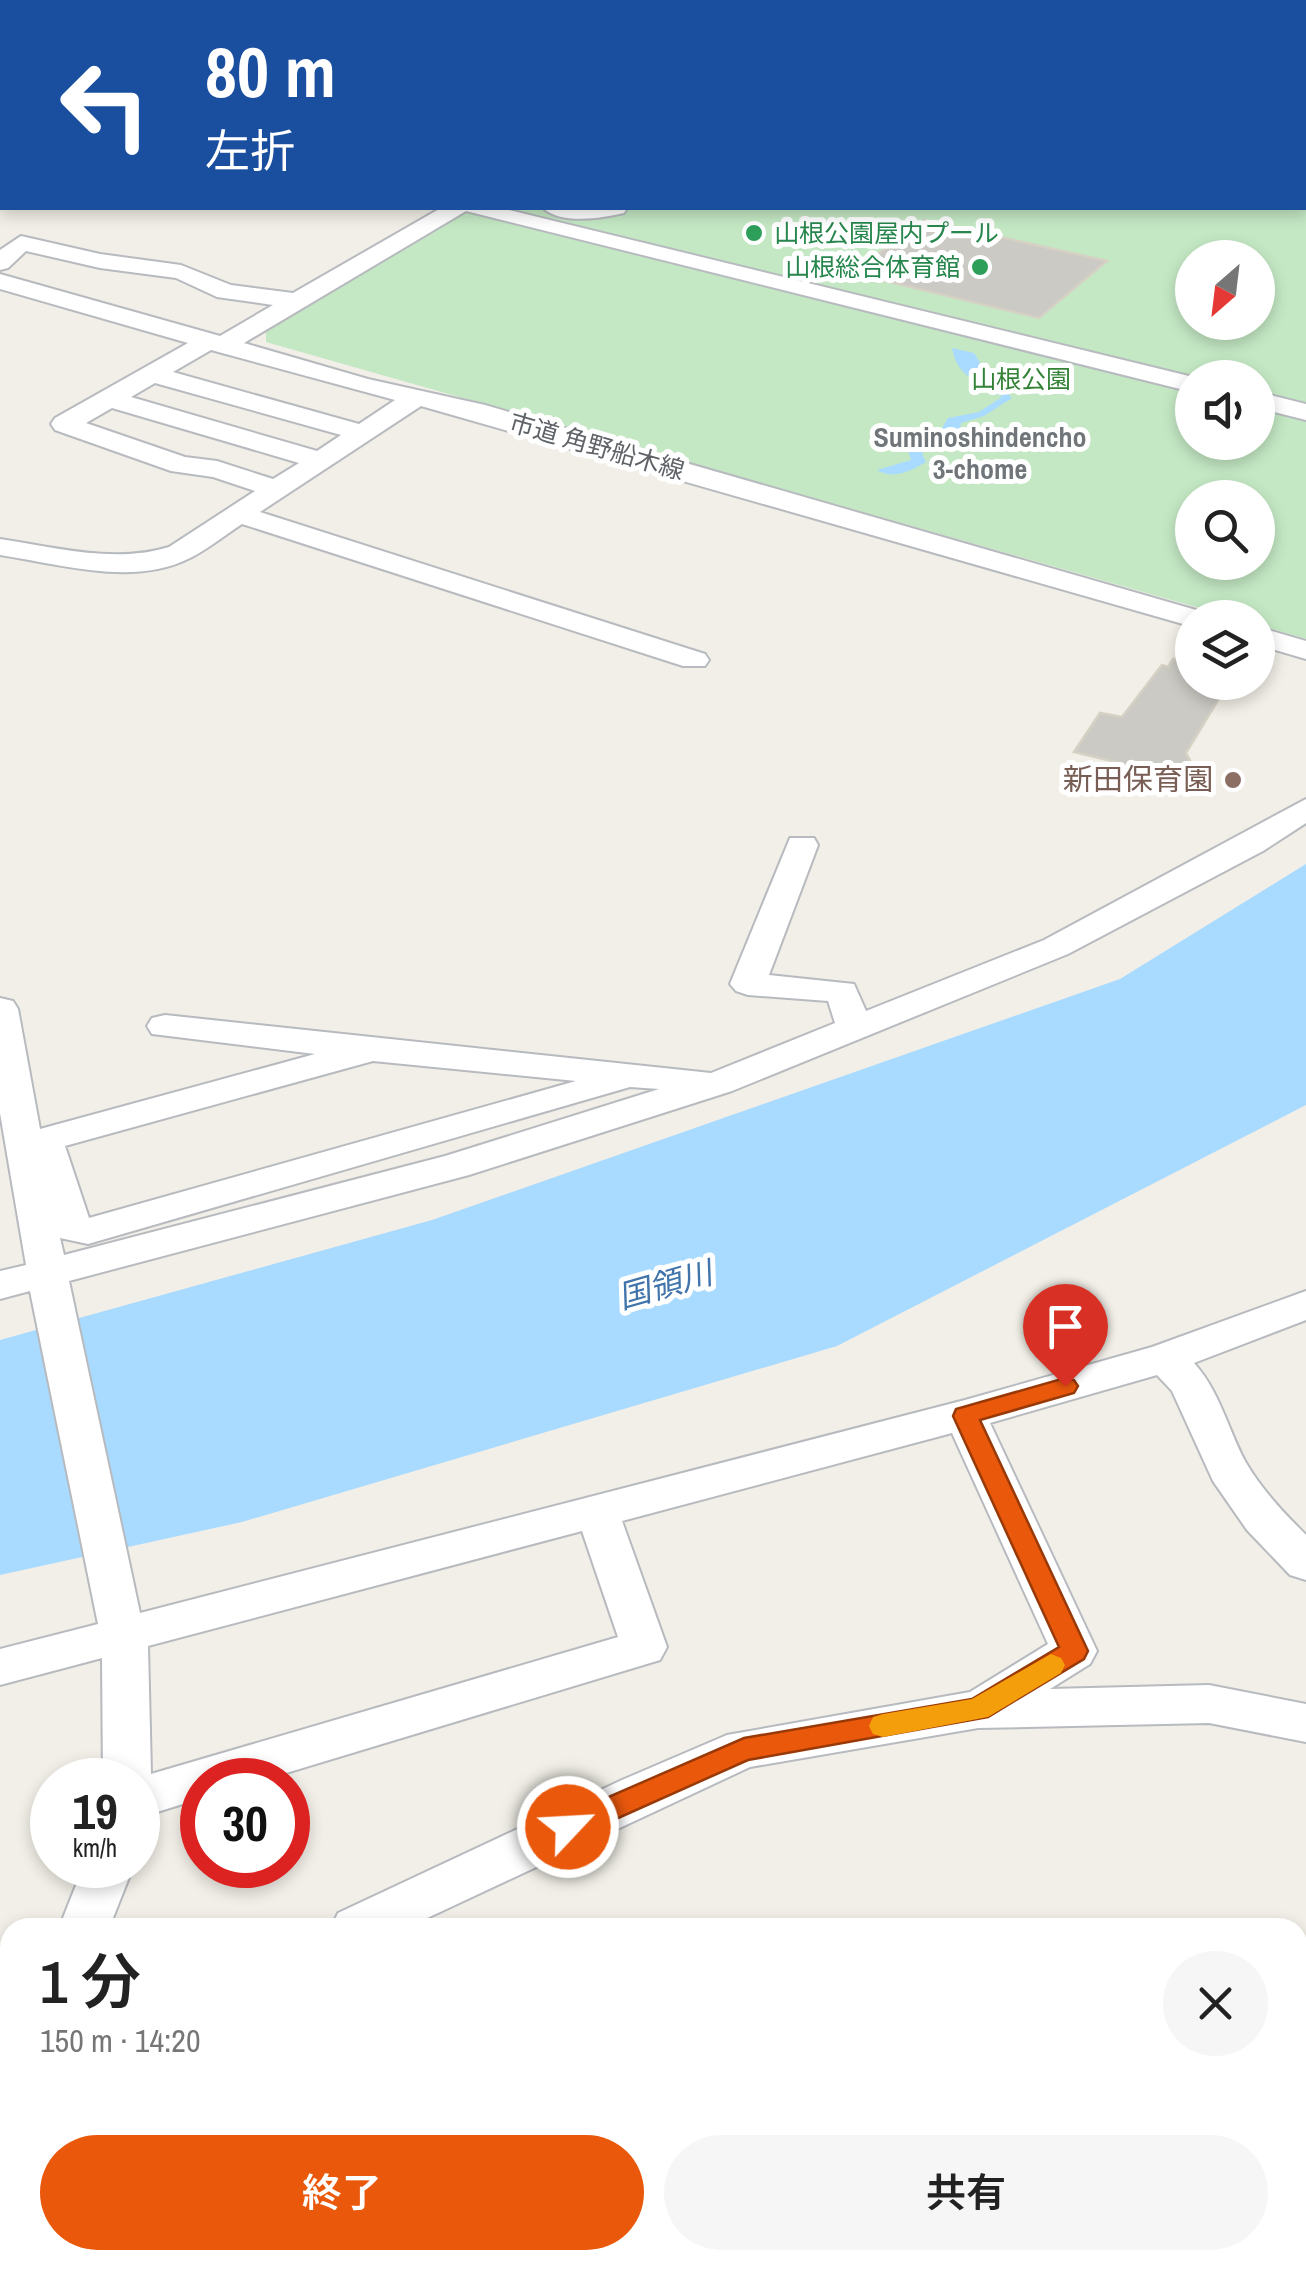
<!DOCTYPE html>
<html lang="ja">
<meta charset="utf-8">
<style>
body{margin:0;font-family:"Archivo Narrow","Noto Sans JP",sans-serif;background:#f6f6f6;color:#222;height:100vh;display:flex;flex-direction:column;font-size:38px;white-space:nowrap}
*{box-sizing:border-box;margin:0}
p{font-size:32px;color:#767676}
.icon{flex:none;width:55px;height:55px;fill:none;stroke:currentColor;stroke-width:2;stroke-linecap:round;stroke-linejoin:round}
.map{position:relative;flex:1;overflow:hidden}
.details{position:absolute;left:0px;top:1918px;width:1308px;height:352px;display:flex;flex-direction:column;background:#fff;border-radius:30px 30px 0 0;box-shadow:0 5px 15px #0003}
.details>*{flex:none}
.top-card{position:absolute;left:0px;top:0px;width:1308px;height:210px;box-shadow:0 5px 15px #0003;background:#1a4fa0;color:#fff;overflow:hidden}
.needle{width:65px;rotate:208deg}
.tools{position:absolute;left:1175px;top:240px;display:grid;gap:20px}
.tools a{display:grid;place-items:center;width:100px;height:100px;border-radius:50%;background:#fff;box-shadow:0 5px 15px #0003;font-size:50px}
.speed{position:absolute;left:30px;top:1758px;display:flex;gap:20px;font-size:50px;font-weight:700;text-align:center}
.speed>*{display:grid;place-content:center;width:130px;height:130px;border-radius:50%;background:#fff;box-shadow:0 5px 15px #0003;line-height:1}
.speed small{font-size:25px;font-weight:400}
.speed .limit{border:15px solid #d22;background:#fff;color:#111}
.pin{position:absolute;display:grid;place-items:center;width:85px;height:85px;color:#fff;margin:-102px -42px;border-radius:50% 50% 50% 0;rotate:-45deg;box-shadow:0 0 10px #0007}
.pin .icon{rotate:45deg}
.me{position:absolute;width:110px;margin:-55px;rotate:65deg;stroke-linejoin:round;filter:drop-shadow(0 0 8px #0008)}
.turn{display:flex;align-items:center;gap:35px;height:210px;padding:0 40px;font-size:45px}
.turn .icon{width:130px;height:130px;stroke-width:2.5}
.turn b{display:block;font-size:70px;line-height:85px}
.round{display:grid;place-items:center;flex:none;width:105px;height:105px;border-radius:52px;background:#f6f6f6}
.overview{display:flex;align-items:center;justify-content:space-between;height:170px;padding:0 40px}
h1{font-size:60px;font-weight:600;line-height:75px}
.action{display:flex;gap:20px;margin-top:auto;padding:20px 40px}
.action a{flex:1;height:115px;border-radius:60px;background:#ea580c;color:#fff;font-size:40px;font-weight:600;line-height:115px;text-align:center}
.action a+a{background:#f6f6f6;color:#222}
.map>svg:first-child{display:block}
.green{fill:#c4e8c4;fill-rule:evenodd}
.water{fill:#a9daff}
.building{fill:#cccac4;stroke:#d6d1c5;stroke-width:2.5}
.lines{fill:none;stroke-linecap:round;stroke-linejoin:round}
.minor-casing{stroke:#b7babe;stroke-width:4}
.minor{fill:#fff;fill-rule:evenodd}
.route{fill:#ea580c;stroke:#983908;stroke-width:2.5}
.slow{fill:#f59e0b}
.leisure-dot{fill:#2e9e5b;stroke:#fff;stroke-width:4}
.education-dot{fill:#8d6e63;stroke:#fff;stroke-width:4}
.labels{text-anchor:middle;stroke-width:10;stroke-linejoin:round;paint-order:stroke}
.far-leisure-label{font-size:25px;fill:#27864d;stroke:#fff;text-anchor:start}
.far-park-label{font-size:25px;fill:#338237;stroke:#fff}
.far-street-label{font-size:25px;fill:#5f6368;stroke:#fff}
.far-neighbourhood-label{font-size:28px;font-weight:bold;fill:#70757a;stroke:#fff}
.education-label{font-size:30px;fill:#785e54;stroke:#fff;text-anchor:end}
.water-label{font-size:32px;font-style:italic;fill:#4074ab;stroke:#fff}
</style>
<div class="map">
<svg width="1306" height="2269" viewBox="0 0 1306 2269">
<rect width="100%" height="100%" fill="#f1efe7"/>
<!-- green -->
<g class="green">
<path d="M 0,0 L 1154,0 L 1167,2 L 2,2 L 2,81 Z"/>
<path d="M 1306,19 L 1306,639 L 1258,625 L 1258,618 L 1231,617 L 266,342 L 266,328 L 472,208 L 1305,208 ZM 1192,258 L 1258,258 L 1258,322 L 1192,322 ZM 1192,378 L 1258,378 L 1258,442 L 1192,442 ZM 1192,498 L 1258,498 L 1258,562 L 1192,562 Z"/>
</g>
<!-- water -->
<g class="water">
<path d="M 952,348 L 974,353 L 986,372 L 1007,384 L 1001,387 L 1012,398 L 984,416 L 961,423 L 959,438 L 926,448 L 922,454 L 926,462 C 911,471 893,480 877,470 L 911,460 L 907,447 L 939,433 L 948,418 L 979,412 L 1002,397 C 981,378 959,383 952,348 Z"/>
<path d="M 1306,864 L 1306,1105 L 837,1346 L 242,1522 L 0,1575 L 0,1340 L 432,1220 L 1120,979 Z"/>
</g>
<!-- building -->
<g class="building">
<path d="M 924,220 L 1107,261 L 1039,318 L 852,273 Z"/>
<path d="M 1173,659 L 1192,664 L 1192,682 L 1229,682 L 1186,753 L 1202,783 L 1074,752 L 1100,713 L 1122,717 L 1162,665 L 1168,667 Z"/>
</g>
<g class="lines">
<defs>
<g id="minor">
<rect x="0" y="126" width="2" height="12"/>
<path d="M 1305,164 L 1306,165 L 1306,179 L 1305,178 Z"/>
<path d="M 441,208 L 501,208 L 1197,378 L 1192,378 L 1192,392 L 466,211 L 244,343 L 368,379 L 485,405 L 1203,612 L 1207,618 L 1192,618 L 1192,627 L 1183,624 L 421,406 L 260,512 L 705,654 L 709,660 L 705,666 L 683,666 L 242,524 C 225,535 208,549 190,558 C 134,587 59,564 0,555 L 0,539 C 55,547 114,564 169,547 L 255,491 L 213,477 L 171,471 L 55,430 L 51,424 L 55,418 L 188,343 L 0,289 L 0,274 L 220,336 L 273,305 L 217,297 L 176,278 L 100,268 L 26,251 L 8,268 L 0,270 L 0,250 L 21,236 L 100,254 L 181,265 L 231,285 L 293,293 ZM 211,350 L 395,400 L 359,424 L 173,372 ZM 155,383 L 341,435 L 317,451 L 131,397 ZM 112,408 L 299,463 L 273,479 L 217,461 L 185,457 L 86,423 Z"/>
<path d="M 543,208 L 627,208 L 624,213 C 602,218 561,225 543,208 Z"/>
<path d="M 1258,392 L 1306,404 L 1306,420 L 1258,408 Z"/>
<path d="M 1258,627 L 1306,641 L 1306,659 L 1258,645 Z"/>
<path d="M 1306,799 L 1306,823 L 1263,851 L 1068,954 L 732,1091 L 469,1175 L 69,1281 L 140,1613 L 965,1400 L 1152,1347 L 1306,1291 L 1306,1320 L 1194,1363 C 1219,1390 1228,1429 1245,1461 C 1261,1489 1284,1513 1306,1535 L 1306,1580 L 1290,1575 L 1247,1530 L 1213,1481 L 1172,1391 L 1157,1375 L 990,1423 L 1097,1651 L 1090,1664 L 1050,1689 L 1209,1685 L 1306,1704 L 1306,1742 L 1209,1723 L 978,1728 L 750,1767 L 406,1928 L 331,1928 L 338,1913 L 622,1780 L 727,1735 L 970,1692 L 1048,1644 L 952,1433 L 622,1521 L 667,1647 L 660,1660 L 263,1780 L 202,1780 L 202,1798 L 138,1818 L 138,1780 L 103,1780 L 102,1658 L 0,1685 L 0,1649 L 98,1624 L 30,1291 L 0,1299 L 0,1271 L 26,1265 L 0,1113 L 0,998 L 13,1001 L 18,1009 L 40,1129 L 315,1054 L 152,1034 L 147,1026 L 152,1018 L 165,1015 L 711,1073 L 835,1023 L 828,1001 L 748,995 L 736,991 L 730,984 L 790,838 L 814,838 L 818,845 L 769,975 L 854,984 L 866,1011 L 1044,940 ZM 373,1061 L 576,1081 L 89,1218 L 65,1146 ZM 630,1087 L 659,1089 L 445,1156 L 64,1255 L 60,1238 L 88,1244 ZM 582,1531 L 618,1637 L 151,1774 L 148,1646 Z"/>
<path d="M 84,1865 L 134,1865 L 109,1928 L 59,1928 Z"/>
<path d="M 10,2091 L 10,2163 L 0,2167 L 0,2095 Z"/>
<path d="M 10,2192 L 10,2249 L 0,2253 L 0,2196 Z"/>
<path d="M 1306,2198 L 1306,2250 L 1298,2252 L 1298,2200 Z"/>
<path d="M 788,2260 L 885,2260 L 881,2269 L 784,2269 Z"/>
</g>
</defs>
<!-- minor casing -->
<use href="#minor" class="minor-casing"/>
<!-- minor -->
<use href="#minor" class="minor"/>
</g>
<!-- route -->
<path class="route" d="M 1065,1378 L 1074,1380 L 1078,1386 L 1074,1393 L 980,1420 L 1088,1651 L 1084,1659 L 988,1717 L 748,1760 L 578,1836 L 568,1839 L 558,1836 L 553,1827 L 558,1819 L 744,1738 L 972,1699 L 1059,1647 L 953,1416 L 956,1409 Z"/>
<!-- slow -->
<path class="slow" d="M 1051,1654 L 1061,1658 L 1065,1665 L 1061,1673 L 988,1717 L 883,1737 L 873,1734 L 869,1726 L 873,1717 L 883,1714 L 972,1699 Z"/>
<!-- markers -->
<g class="leisure-dot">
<circle cx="754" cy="233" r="10"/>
<circle cx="980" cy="267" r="10"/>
</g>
<circle class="education-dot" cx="1233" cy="780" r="10"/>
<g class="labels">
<!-- far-leisure labels -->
<g class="far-leisure-label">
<text x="774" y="242">山根公園屋内プール</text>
<text x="960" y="276" text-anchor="end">山根総合体育館</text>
</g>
<!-- far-park labels -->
<g class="far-park-label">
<text x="1021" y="388">山根公園</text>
</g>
<!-- far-street labels -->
<g class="far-street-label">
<text transform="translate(597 446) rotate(16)" y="9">市道 角野船木線</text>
</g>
<!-- far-neighbourhood labels -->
<g class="far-neighbourhood-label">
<text x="980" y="447">Suminoshindencho<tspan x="980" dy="32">3-chome</tspan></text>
</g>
<!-- education labels -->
<g class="education-label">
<text x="1213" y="790">新田保育園</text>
</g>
<!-- water labels -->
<g class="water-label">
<text transform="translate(665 1285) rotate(-16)" y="11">国領川</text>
</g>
</g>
</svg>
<div class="tools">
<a><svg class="needle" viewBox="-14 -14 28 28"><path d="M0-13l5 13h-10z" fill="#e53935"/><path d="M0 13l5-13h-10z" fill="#767676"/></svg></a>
<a><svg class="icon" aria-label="sound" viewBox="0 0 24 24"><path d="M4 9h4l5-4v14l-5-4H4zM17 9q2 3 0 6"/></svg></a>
<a><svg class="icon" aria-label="search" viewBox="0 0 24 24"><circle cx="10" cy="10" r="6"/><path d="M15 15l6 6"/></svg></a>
<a><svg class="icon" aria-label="layers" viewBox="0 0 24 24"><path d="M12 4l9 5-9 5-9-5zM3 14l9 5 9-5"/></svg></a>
</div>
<div class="speed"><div>19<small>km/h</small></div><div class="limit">30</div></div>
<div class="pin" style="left:1065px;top:1386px;background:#d93025"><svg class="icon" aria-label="arrive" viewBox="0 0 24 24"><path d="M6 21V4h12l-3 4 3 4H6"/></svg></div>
<svg class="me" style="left:568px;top:1827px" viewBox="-20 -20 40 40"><circle r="17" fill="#ea580c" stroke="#fff" stroke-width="3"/><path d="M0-11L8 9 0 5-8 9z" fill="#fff"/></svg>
<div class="top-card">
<div class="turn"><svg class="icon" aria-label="left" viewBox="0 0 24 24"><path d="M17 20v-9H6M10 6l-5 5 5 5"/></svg><div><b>80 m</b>左折</div></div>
</div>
<section class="details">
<div class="overview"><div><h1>1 分</h1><p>150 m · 14:20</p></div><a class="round"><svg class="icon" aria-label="close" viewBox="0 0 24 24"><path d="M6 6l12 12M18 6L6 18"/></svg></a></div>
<div class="action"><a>終了</a><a>共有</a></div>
</section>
</div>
